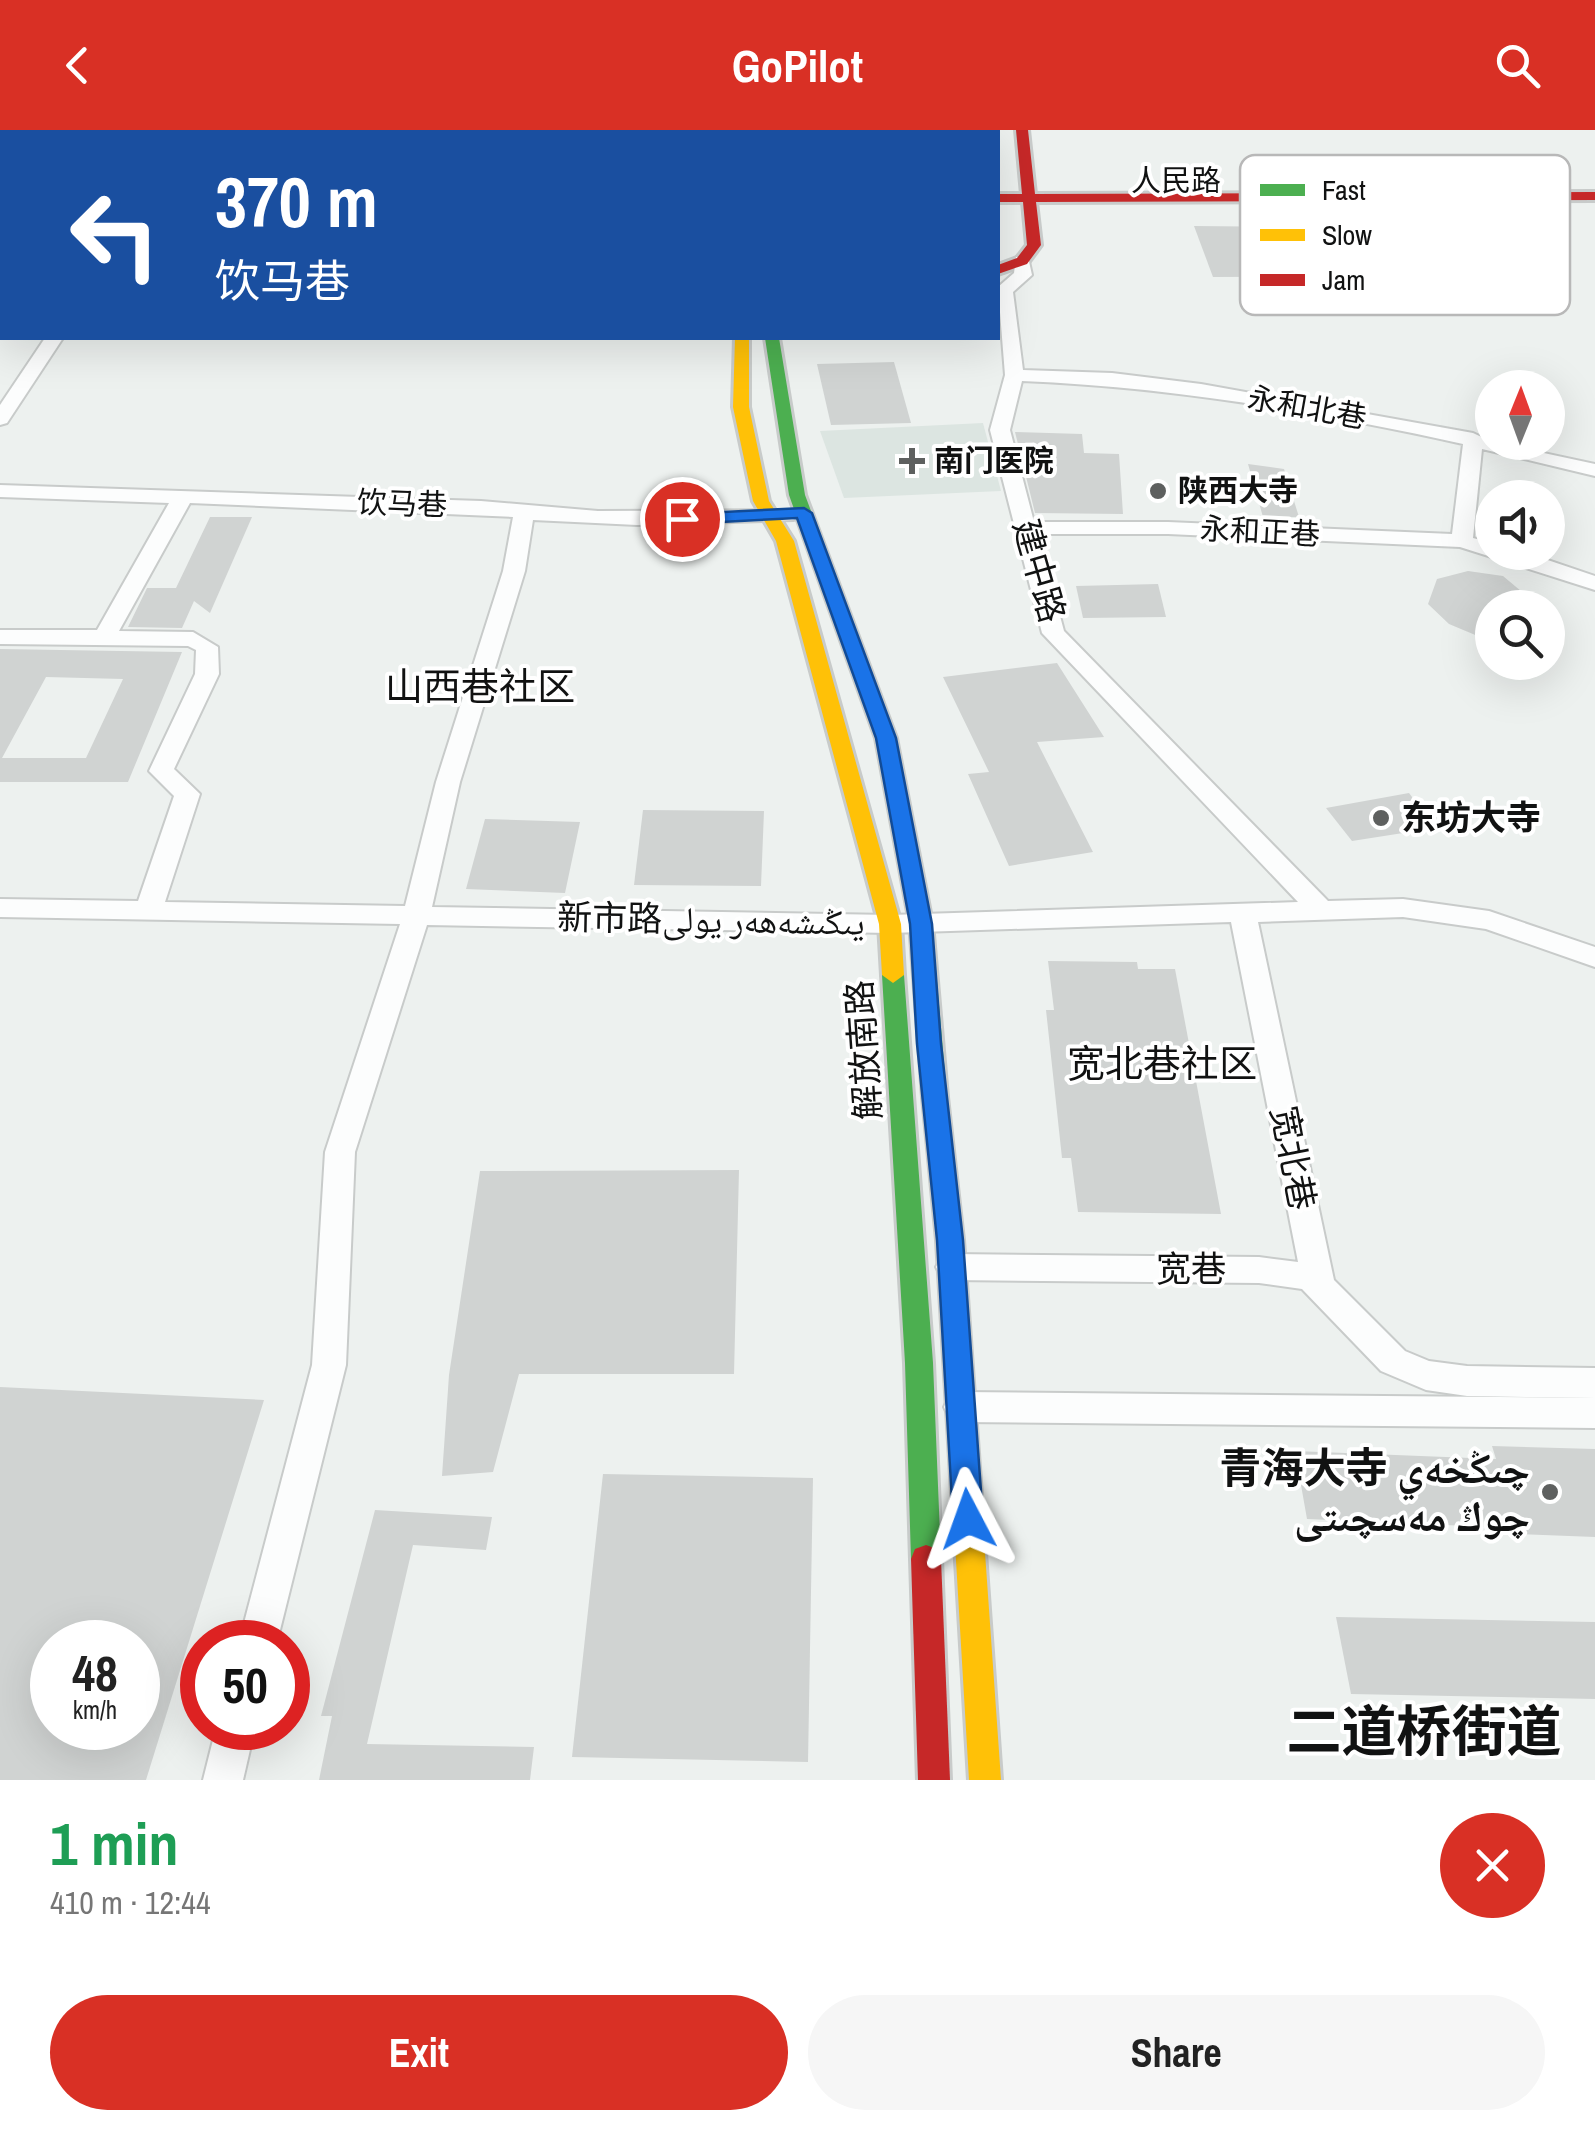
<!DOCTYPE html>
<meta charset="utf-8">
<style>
body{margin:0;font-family:"Archivo Narrow","Noto Naskh Arabic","Noto Sans SC",sans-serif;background:#f6f6f6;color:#222;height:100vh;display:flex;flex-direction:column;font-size:38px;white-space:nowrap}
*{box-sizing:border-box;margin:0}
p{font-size:32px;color:#767676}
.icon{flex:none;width:55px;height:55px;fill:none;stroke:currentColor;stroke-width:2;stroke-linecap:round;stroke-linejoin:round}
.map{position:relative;height:1650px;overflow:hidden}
.drawer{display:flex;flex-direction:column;background:#fff;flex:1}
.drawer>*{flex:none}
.guide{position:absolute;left:0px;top:0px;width:1000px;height:210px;box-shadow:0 10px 40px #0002;background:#1a4fa0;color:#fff;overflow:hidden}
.needle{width:65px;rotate:1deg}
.buttons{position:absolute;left:1475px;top:240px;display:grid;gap:20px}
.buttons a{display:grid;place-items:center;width:90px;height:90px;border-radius:50%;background:#fff;box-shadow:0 10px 40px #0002;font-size:50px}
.speed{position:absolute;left:30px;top:1490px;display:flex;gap:20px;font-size:50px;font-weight:700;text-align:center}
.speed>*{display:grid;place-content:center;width:130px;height:130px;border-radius:50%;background:#fff;box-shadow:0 10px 40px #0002;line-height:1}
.speed small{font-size:25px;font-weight:400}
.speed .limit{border:15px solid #d22;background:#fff;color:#111}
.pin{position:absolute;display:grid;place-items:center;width:85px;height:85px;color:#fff;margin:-42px;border:5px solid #fff;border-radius:50%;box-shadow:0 2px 10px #0007}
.me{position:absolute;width:110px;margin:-55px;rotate:356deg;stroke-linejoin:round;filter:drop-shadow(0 0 8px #0008)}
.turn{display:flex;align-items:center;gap:35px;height:210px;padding:0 50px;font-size:45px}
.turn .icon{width:130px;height:130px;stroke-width:2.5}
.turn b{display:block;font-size:70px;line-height:85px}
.round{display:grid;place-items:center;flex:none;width:105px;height:105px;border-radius:52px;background:#f6f6f6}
.headline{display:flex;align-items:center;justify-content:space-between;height:170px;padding:0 50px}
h1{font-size:60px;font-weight:700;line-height:75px;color:#1e9e55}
.button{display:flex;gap:20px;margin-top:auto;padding:20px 50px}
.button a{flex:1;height:115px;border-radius:60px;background:#d93025;color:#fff;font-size:40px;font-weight:700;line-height:115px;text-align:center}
.button a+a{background:#f6f6f6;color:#222}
header{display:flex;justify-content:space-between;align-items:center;height:130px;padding:0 50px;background:#d93025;color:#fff;font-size:45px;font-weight:700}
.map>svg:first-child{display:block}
.built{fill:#dce5e1}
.building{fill:#d0d3d2;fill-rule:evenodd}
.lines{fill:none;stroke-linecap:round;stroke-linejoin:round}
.street-casing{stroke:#c8cbca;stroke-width:4}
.fast-casing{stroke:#c8cbca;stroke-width:6}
.slow-casing{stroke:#c8cbca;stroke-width:6}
.jam-casing{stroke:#c8cbca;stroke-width:6}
.street{fill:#fcfdfd;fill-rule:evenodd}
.fast{fill:#4caf50;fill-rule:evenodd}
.slow{fill:#ffc107;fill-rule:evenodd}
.jam{fill:#c62828;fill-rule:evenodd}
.route{fill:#1a73e8;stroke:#114b97;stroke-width:2.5}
.poi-dot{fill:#5e605f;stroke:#fff;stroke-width:4}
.labels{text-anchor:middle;stroke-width:8;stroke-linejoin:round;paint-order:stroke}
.far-street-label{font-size:30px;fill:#111212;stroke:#fff}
.far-poi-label{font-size:30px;font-weight:bold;fill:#111212;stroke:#fff;text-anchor:start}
.street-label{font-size:35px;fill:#111212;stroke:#fff}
.poi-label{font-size:35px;font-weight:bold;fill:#111212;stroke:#fff;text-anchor:start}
.neighbourhood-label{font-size:38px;fill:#111212;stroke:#fff}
.near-poi-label{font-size:42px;font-weight:bold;fill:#111212;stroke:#fff;text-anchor:end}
.near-district-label{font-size:55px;font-weight:bold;fill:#111212;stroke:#fff}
.key{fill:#fff;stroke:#b8b8b8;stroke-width:2.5}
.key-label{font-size:28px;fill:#111212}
</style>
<header><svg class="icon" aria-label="back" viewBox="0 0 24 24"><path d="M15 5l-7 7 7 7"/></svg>GoPilot<svg class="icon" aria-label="search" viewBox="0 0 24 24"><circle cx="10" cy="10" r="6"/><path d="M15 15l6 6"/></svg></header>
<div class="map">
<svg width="1595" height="1650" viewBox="0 0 1595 1650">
<rect width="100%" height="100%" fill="#edf1ef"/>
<!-- built -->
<path class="built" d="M 983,293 L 1001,361 L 844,368 L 820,301 Z"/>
<!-- building -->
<g class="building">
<path d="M 1194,96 L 1403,98 L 1430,146 L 1213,147 Z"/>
<path d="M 894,232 L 911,293 L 831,295 L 817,234 Z"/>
<path d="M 1015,302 L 1082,304 L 1084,323 L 1119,324 L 1123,384 L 1035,383 Z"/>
<path d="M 1248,334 L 1284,339 L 1299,387 L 1263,387 Z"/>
<path d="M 210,387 L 252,387 L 210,483 L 194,471 L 182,498 L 128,497 L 147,458 L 176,458 Z"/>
<path d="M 1468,441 L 1503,446 L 1541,478 L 1492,478 L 1492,512 L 1449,494 L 1428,474 L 1437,449 Z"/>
<path d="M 1158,454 L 1166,487 L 1083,488 L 1076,456 Z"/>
<path d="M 0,519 L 182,522 L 128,652 L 0,652 ZM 46,547 L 123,549 L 86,628 L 2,628 Z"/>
<path d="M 1057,533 L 1104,607 L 1037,612 L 1093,722 L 1009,736 L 968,644 L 989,642 L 943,547 Z"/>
<path d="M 1409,663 L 1435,698 L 1352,711 L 1326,678 Z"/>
<path d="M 643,680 L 764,681 L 761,756 L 634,755 Z"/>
<path d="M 485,689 L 580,692 L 565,763 L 466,759 Z"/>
<path d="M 1048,831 L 1137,832 L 1138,839 L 1175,839 L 1221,1084 L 1078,1082 L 1071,1028 L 1062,1028 L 1046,880 L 1054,880 Z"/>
<path d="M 739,1040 L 734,1244 L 519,1244 L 493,1342 L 442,1346 L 449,1245 L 480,1041 Z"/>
<path d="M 0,1257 L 264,1270 L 146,1650 L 0,1650 ZM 52,1512 L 138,1512 L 138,1598 L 52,1598 Z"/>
<path d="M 1492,1316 L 1595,1319 L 1595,1407 L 1516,1404 L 1514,1398 L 1307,1389 L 1295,1321 L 1496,1329 Z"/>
<path d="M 603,1344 L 813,1348 L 808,1632 L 572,1627 Z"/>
<path d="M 375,1380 L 492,1387 L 486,1420 L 413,1415 L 367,1614 L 534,1617 L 530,1650 L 319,1650 L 332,1586 L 321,1586 Z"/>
<path d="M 1336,1487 L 1595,1492 L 1595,1569 L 1351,1564 Z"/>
</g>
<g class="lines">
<defs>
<g id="street">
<path d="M 58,0 L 72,0 L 73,2 L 59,2 Z"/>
<path d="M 1016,127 L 1028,127 L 1032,145 L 1013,162 L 1023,240 L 1112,243 L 1201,254 L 1473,303 L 1492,312 L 1595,334 L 1595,346 L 1482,319 L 1473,408 L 1492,413 L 1492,422 L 1524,422 L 1595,446 L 1595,460 L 1460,417 L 1168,404 L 1038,404 L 1064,501 L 1328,771 L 1403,769 L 1489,781 L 1595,817 L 1595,837 L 1486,799 L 1403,787 L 1258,792 L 1334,1150 L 1405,1221 L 1429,1231 L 1467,1236 L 1595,1238 L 1595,1268 L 1467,1266 L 1426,1260 L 1381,1241 L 1302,1159 L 1259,1153 L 952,1150 L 941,1146 L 936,1137 L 941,1128 L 952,1124 L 1259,1127 L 1298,1132 L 1231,792 L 890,803 L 427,795 L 355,1022 L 346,1235 L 277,1512 L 239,1512 L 312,1235 L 325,1022 L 400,794 L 0,787 L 0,769 L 138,771 L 174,666 L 149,641 L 195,544 L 196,520 L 188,516 L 0,514 L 0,500 L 97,500 L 169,373 L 0,367 L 0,355 L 481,371 L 598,381 L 800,380 L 803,384 L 800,388 L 793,390 L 637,395 L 533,390 L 525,441 L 460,652 L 432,777 L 890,785 L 1298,772 L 1042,503 L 990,300 L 1005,245 L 998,157 L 1014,143 ZM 1022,251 C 1171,257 1317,282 1463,314 L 1452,404 L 1168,392 L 1034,392 L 1010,300 ZM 190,373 L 513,387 L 503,441 L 436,652 L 405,776 L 165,772 L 200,664 L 174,639 L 219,544 L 218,517 L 193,502 L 119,501 Z"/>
<path d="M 45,208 L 63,208 L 7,293 L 0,295 L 0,275 Z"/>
<path d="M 961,1262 L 1595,1268 L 1595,1298 L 961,1292 L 949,1288 L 944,1277 L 949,1266 Z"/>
<path d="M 216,1598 L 255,1598 L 243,1650 L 203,1650 Z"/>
</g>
<g id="fast">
<path d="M 765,208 L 779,208 L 805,365 L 896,608 L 932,793 L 947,967 L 944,973 L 926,973 L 923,967 L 910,793 L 876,608 L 789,365 Z"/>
<path d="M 893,837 L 904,845 L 933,1233 L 941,1429 L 937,1439 L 926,1443 L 915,1439 L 911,1429 L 905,1233 L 882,845 Z"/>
</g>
<g id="slow">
<path d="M 735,208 L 749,208 L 749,277 L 769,371 L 794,411 L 901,794 L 904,845 L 893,853 L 882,845 L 879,794 L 776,411 L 753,371 L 733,277 Z"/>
<path d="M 935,958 L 944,961 L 947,967 L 963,1110 L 1001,1650 L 969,1650 L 937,1110 L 923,967 L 926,961 Z"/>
</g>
<g id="jam">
<path d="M 1016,0 L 1028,0 L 1035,64 L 1595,62 L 1595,70 L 1036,72 L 1041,115 L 1027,134 L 998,144 L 998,135 L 1017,128 L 1027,115 L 1023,72 L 998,72 L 998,64 L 1022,64 Z"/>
<rect x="0" y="70" width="2" height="8"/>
<path d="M 926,1415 L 937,1419 L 941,1429 L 950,1650 L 918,1650 L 911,1429 L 915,1419 Z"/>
</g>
</defs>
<!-- street casing -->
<use href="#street" class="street-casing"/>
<!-- fast casing -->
<use href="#fast" class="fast-casing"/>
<!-- slow casing -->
<use href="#slow" class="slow-casing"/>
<!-- jam casing -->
<use href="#jam" class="jam-casing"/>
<!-- street -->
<use href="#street" class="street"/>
<!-- fast -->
<use href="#fast" class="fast"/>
<!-- slow -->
<use href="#slow" class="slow"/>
<!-- jam -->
<use href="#jam" class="jam"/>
</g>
<!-- route -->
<path class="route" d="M 804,378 L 812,383 L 896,608 L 932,794 L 941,914 L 963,1110 L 983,1389 L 979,1398 L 968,1402 L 957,1398 L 953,1389 L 937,1110 L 917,914 L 910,794 L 876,608 L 797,388 L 682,394 L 674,389 L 682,384 Z"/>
<!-- markers -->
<g class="poi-dot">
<path d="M907 316h10v10h10v10h-10v10h-10v-10h-10v-10h10z"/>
<circle cx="1158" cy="361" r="10"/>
<circle cx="1381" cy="688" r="10"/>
<circle cx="1550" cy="1362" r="10"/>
</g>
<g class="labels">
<!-- far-street labels -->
<g class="far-street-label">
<text x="1176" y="61">人民路</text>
<text transform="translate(1307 278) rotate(10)" y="10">永和北巷</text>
<text transform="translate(402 374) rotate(2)" y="10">饮马巷</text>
<text transform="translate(1260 402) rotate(3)" y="10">永和正巷</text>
</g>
<!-- far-poi labels -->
<g class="far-poi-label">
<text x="934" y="341">南门医院</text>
<text x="1178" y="371">陕西大寺</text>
</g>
<!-- street labels -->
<g class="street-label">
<text transform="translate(1039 441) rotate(74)" y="12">建中路</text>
<text transform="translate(711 790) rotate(1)" y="12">新市路يىڭىشەھەر يولى</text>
<text transform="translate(864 920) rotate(-94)" y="12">解放南路</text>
<text transform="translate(1293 1028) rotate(79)" y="12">宽北巷</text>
<text x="1191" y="1151">宽巷</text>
</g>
<!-- poi labels -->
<g class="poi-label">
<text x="1401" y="700">东坊大寺</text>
</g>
<!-- neighbourhood labels -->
<g class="neighbourhood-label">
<text x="480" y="570">山西巷社区</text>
<text x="1162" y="947">宽北巷社区</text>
</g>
<!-- near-poi labels -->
<g class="near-poi-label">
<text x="1530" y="1353">青海大寺 چىڭخەي<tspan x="1530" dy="48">چوڭ مەسچىتى</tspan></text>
</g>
<!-- near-district labels -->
<g class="near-district-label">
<text x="1424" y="1621">二道桥街道</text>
</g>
</g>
<!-- legend -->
<rect x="1240" y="25" width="330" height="160" rx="15" class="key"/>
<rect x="1260" y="54" width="45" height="12" fill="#4caf50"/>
<rect x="1260" y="99" width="45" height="12" fill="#ffc107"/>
<rect x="1260" y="144" width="45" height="12" fill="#c62828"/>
<g class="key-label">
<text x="1322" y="70">Fast</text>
<text x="1322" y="115">Slow</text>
<text x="1322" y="160">Jam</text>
</g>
</svg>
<div class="buttons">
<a><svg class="needle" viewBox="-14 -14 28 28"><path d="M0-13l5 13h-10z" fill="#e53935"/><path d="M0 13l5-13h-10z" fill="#767676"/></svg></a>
<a><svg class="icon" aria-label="sound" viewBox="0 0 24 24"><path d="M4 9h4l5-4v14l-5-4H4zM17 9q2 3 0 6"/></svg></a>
<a><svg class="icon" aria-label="search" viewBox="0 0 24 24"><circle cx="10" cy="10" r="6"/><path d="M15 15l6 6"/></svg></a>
</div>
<div class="speed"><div>48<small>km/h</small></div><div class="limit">50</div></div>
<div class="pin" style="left:682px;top:389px;background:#d93025"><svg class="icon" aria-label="arrive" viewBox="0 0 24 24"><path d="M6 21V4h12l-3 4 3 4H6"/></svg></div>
<svg class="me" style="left:968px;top:1389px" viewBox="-20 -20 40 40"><path d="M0-17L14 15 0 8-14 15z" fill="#1a73e8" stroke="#fff" stroke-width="4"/></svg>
<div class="guide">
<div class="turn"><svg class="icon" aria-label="left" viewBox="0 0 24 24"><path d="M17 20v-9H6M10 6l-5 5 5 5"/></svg><div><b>370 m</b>饮马巷</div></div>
</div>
</div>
<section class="drawer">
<div class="headline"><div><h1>1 min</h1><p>410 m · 12:44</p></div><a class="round" style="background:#d93025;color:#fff"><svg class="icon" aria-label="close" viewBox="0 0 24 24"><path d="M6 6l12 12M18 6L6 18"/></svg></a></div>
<div class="button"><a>Exit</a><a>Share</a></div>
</section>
